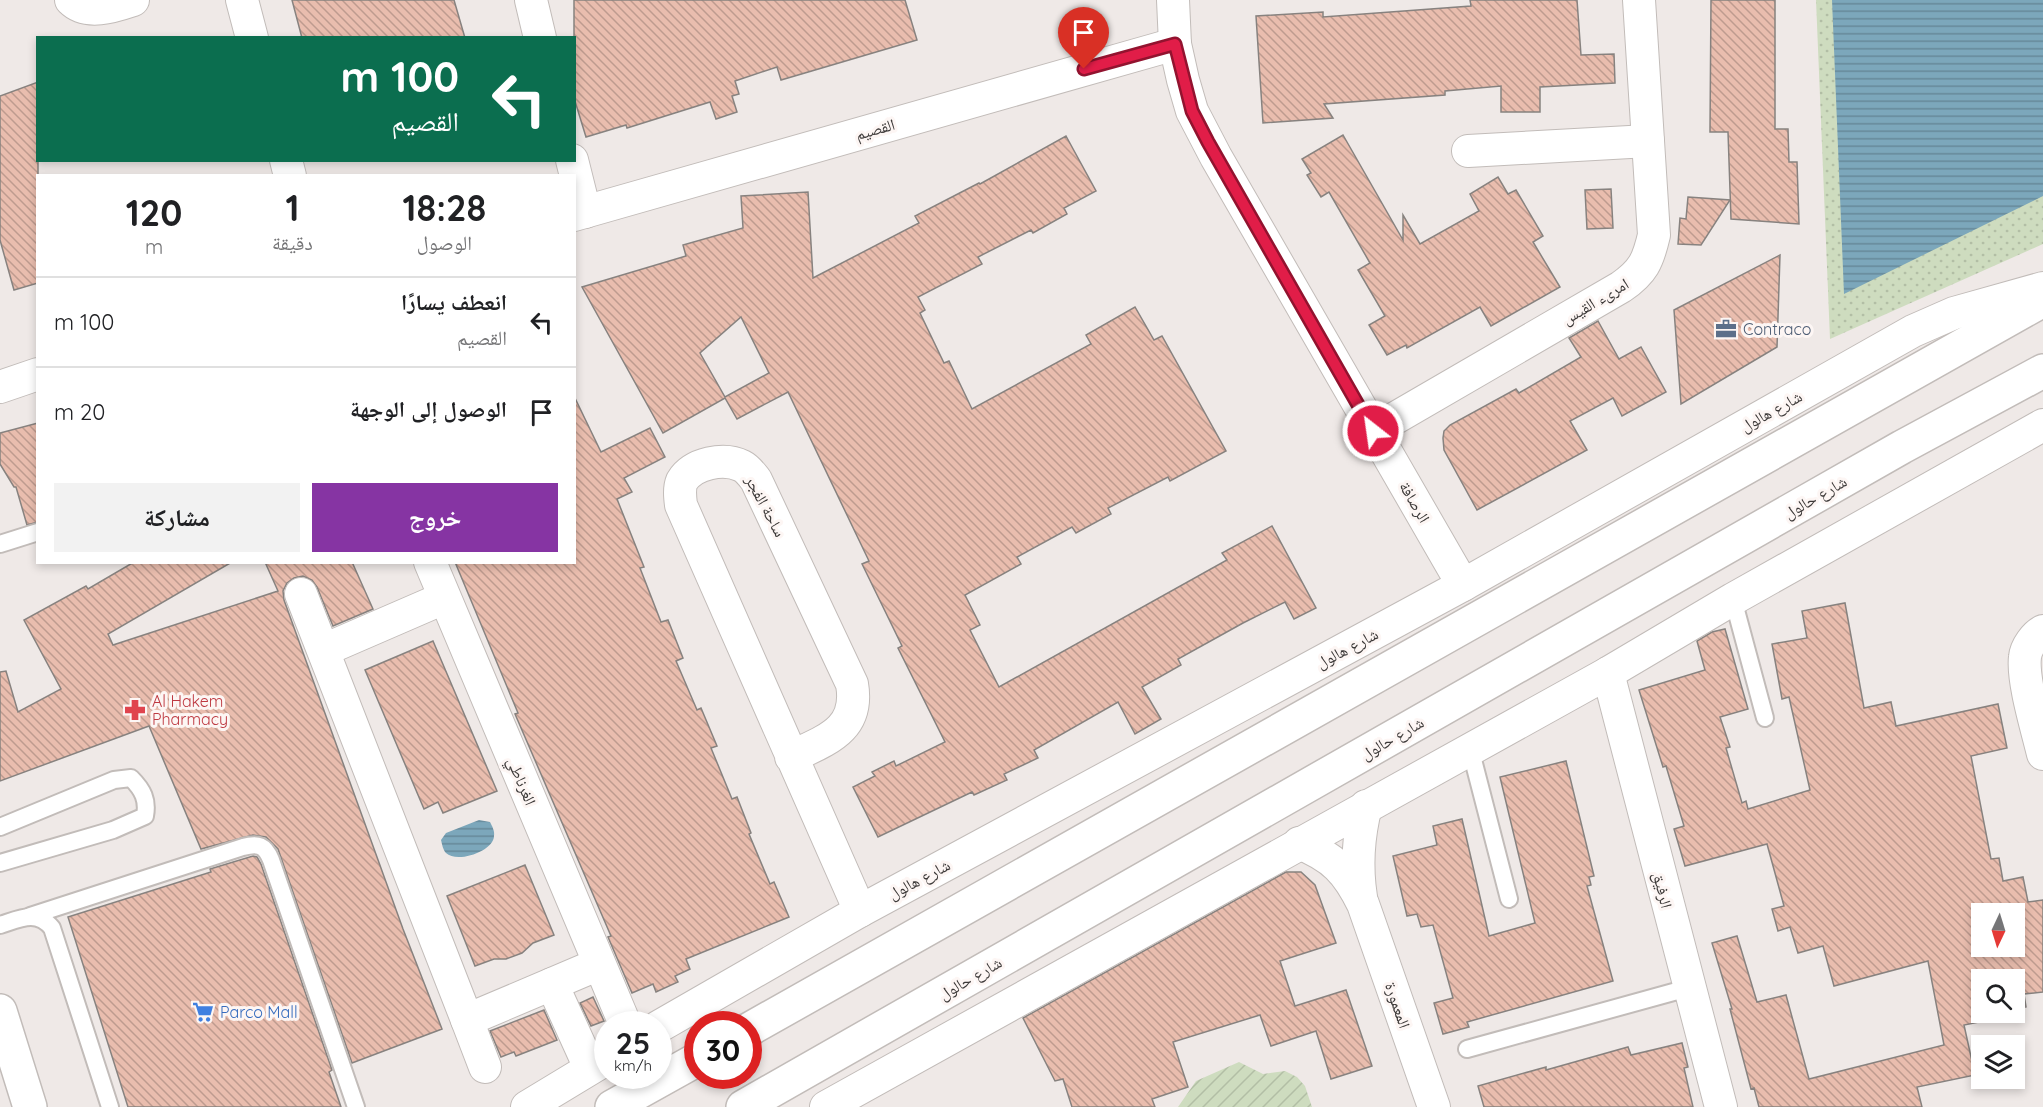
<!DOCTYPE html>
<html lang="ar">
<meta charset="utf-8">
<style>
body{margin:0;font-family:Quicksand,"Noto Naskh Arabic",sans-serif;background:#f2f2f2;color:#202124;direction:rtl;height:100vh;display:flex;flex-direction:column;font-size:22px;white-space:nowrap}
*{box-sizing:border-box;margin:0}
p{font-size:20px;color:#757577}
.icon{flex:none;width:33px;height:33px;fill:none;stroke:currentColor;stroke-width:2;stroke-linecap:round;stroke-linejoin:round}
.map{position:relative;flex:1;overflow:hidden;direction:ltr}
.drawer{position:absolute;left:36px;top:174px;width:540px;height:390px;display:flex;flex-direction:column;background:#fff;border-radius:0px;box-shadow:0 3px 9px #0003;direction:rtl}
.drawer>*{flex:none}
.top-card{position:absolute;left:36px;top:36px;width:540px;height:126px;border-radius:0px;box-shadow:0 3px 9px #0003;direction:rtl;background:#0b6e4f;color:#fff;overflow:hidden}
.needle{width:39px;rotate:184deg}
.controls{position:absolute;left:1971px;top:903px;display:grid;gap:12px}
.controls a{display:grid;place-items:center;width:54px;height:54px;border-radius:0px;background:#fff;box-shadow:0 3px 9px #0003;font-size:30px}
.speed{position:absolute;left:594px;top:1011px;display:flex;gap:12px;font-size:30px;font-weight:700;text-align:center}
.speed>*{display:grid;place-content:center;width:78px;height:78px;border-radius:50%;background:#fff;box-shadow:0 3px 9px #0003;line-height:1}
.speed small{font-size:15px;font-weight:400}
.speed .limit{border:9px solid #d22;background:#fff;color:#111}
.pin{position:absolute;display:grid;place-items:center;width:51px;height:51px;color:#fff;margin:-62px -26px;border-radius:50% 50% 50% 0;rotate:-45deg;box-shadow:0 0 6px #0007}
.pin .icon{rotate:45deg}
.me{position:absolute;width:66px;margin:-33px;rotate:330deg;stroke-linejoin:round;filter:drop-shadow(0 0 4px #0008)}
.turn{display:flex;align-items:center;gap:21px;height:126px;padding:0 18px;font-size:27px}
.turn .icon{width:78px;height:78px;stroke-width:2.5}
.turn b{display:block;font-size:42px;line-height:51px}
.eta{display:flex;justify-content:space-evenly;align-items:center;height:102px;text-align:center}
.eta b{font-size:36px;font-weight:700;line-height:42px}
.button{display:flex;gap:12px;margin-top:auto;padding:12px 18px}
.button a{flex:1;height:69px;border-radius:0px;background:#8634a3;color:#fff;font-size:24px;font-weight:700;line-height:69px;text-align:center}
.button a+a{background:#f2f2f2;color:#202124}
ul{padding:0;list-style:none}
li{display:flex;align-items:center;gap:18px;height:90px;padding:0 18px;border-top:2px solid #e0e0e0}
li div{flex:1}
li b{display:block;font-size:22px}
li em{font-style:normal}
.map>svg:first-child{display:block}
.grass{fill:url(#grass-dots)}
.garden{fill:url(#garden-furrows)}
.water{fill:url(#water-rules)}
.building{fill:url(#building-back-hatch);stroke:#87827f;stroke-width:1.5;fill-rule:evenodd}
.lines{fill:none;stroke-linecap:round;stroke-linejoin:round}
.lane-casing{stroke:#c2bcb9;stroke-width:20}
.street-casing{stroke:#c2bcb9;stroke-width:34}
.secondary-casing{stroke:#c2bcb9;stroke-width:36}
.lane{stroke:#fff;stroke-width:16}
.street{stroke:#fff;stroke-width:32}
.secondary{stroke:#fff;stroke-width:33}
.route-casing{stroke:#92132f;stroke-width:15}
.route{stroke:#e11d48;stroke-width:10}
.labels{text-anchor:middle;stroke-width:6;stroke-linejoin:round;paint-order:stroke}
.street-label{font-size:16px;fill:#3c3938;stroke:#fdf6f4}
.service-label{font-size:16px;fill:#4e5e75;stroke:#fdf6f4;text-anchor:start}
.health-label{font-size:16px;fill:#be3a42;stroke:#fdf6f4;text-anchor:start}
.shop-label{font-size:16px;fill:#366cbe;stroke:#fdf6f4;text-anchor:start}
</style>
<div class="map">
<svg width="2043" height="1107" viewBox="0 0 2043 1107">
<defs>
<pattern id="grass-dots" width="8" height="8" patternUnits="userSpaceOnUse" patternTransform="scale(1.5)"><rect width="8" height="8" fill="#cedcbf"/><path d="M2 2h.1M6 6h.1" fill="none" stroke="#b2bea5" stroke-width="1.8" stroke-linecap="round"/></pattern>
<pattern id="garden-furrows" width="10" height="10" patternUnits="userSpaceOnUse" patternTransform="scale(1.5)"><rect width="10" height="10" fill="#cedcbf"/><path d="M-1 1l2-2M0 10L10 0M9 11l2-2" fill="none" stroke="#b2bea5"/></pattern>
<pattern id="water-rules" width="6" height="5" patternUnits="userSpaceOnUse" patternTransform="scale(1.5)"><rect width="6" height="5" fill="#7ca7bb"/><path d="M0 2.5h6" fill="none" stroke="#678999"/></pattern>
<pattern id="building-back-hatch" width="6" height="6" patternUnits="userSpaceOnUse" patternTransform="scale(1.5)"><rect width="6" height="6" fill="#e9bdae"/><path d="M-1 5l2 2M0 0l6 6M5-1l2 2" fill="none" stroke="#be9b8f"/></pattern>
</defs>
<rect width="100%" height="100%" fill="#efe9e7"/>
<!-- grass -->
<path class="grass" d="M 1816,0 L 2043,0 L 2043,244 L 1830,339 Z"/>
<!-- garden -->
<path class="garden" d="M 1239,1062 L 1263,1074 L 1285,1071 L 1297,1077 L 1305,1086 L 1312,1107 L 1178,1107 L 1196,1081 Z"/>
<!-- water -->
<g class="water">
<path d="M 1832,0 L 2043,0 L 2043,196 L 1844,294 Z"/>
<path d="M 479,820 L 490,822 C 492,826 495,831 494,836 C 494,851 457,864 446,853 C 443,850 442,844 441,840 L 446,833 Z"/>
</g>
<!-- building -->
<g class="building">
<path d="M 292,0 L 454,0 L 465,38 L 302,38 Z"/>
<path d="M 574,0 L 905,0 L 917,40 L 781,80 L 777,67 L 735,81 L 739,94 L 732,96 L 737,112 L 716,119 L 710,102 L 627,128 L 626,125 L 586,137 L 574,98 Z"/>
<path d="M 1470,0 L 1577,0 L 1581,55 L 1614,54 L 1615,83 L 1540,87 L 1540,112 L 1501,112 L 1501,86 L 1445,91 L 1445,95 L 1324,104 L 1333,118 L 1263,123 L 1256,16 L 1323,12 L 1323,17 L 1471,6 Z"/>
<path d="M 1711,0 L 1775,0 L 1775,129 L 1788,129 L 1789,162 L 1797,162 L 1799,224 L 1731,219 L 1728,132 L 1710,132 Z"/>
<path d="M 38,82 L 38,283 L 14,290 L 0,240 L 0,96 Z"/>
<path d="M 1343,135 L 1403,240 L 1403,215 L 1420,244 L 1479,211 L 1470,194 L 1498,177 L 1508,194 L 1516,190 L 1543,236 L 1533,242 L 1560,287 L 1491,326 L 1480,307 L 1407,348 L 1406,345 L 1387,355 L 1369,325 L 1385,316 L 1358,270 L 1370,263 L 1329,192 L 1321,197 L 1307,175 L 1311,173 L 1302,159 Z"/>
<path d="M 1066,136 L 1096,191 L 1064,208 L 1067,214 L 1033,233 L 1031,230 L 978,257 L 982,264 L 918,297 L 925,310 L 920,313 L 944,363 L 949,361 L 972,409 L 1091,344 L 1086,335 L 1135,307 L 1154,340 L 1162,336 L 1226,451 L 1170,481 L 1168,477 L 1108,508 L 1111,514 L 1076,533 L 1072,527 L 1017,557 L 1021,564 L 965,595 L 980,625 L 970,630 L 999,687 L 1227,560 L 1222,553 L 1272,526 L 1316,608 L 1294,619 L 1285,602 L 1243,623 L 1178,659 L 1181,665 L 1142,687 L 1161,719 L 1135,734 L 1118,702 L 1034,750 L 1038,758 L 1004,774 L 1007,780 L 974,795 L 972,792 L 878,837 L 853,787 L 875,776 L 872,772 L 894,761 L 896,766 L 945,742 L 898,648 L 902,646 L 862,564 L 869,561 L 788,392 L 737,419 L 725,398 L 663,433 L 582,287 L 686,256 L 683,245 L 743,228 L 741,196 L 808,192 L 813,278 L 919,223 L 915,216 L 979,183 L 980,184 ZM 741,317 L 769,373 L 725,397 L 700,353 Z"/>
<path d="M 1611,189 L 1613,228 L 1587,229 L 1585,190 Z"/>
<path d="M 1688,197 L 1730,200 L 1701,245 L 1678,244 L 1680,218 L 1686,219 Z"/>
<path d="M 1780,255 L 1777,347 L 1681,404 L 1674,310 Z"/>
<path d="M 1598,321 L 1619,359 L 1641,347 L 1666,392 L 1622,416 L 1613,398 L 1570,421 L 1587,450 L 1477,510 L 1444,450 L 1443,438 L 1444,431 L 1450,425 L 1516,389 L 1519,393 L 1581,357 L 1569,338 Z"/>
<path d="M 574,396 L 601,452 L 650,428 L 665,457 L 624,478 L 632,492 L 617,499 L 644,567 L 640,568 L 661,622 L 668,620 L 683,658 L 676,661 L 697,710 L 701,708 L 717,746 L 711,748 L 732,799 L 737,797 L 751,833 L 749,834 L 770,884 L 774,882 L 789,917 L 686,959 L 690,969 L 675,976 L 678,982 L 656,992 L 653,984 L 632,993 L 608,937 L 611,936 L 515,714 L 518,713 L 455,562 L 574,562 Z"/>
<path d="M 38,423 L 38,522 L 27,525 L 16,487 L 14,487 L 0,464 L 0,433 Z"/>
<path d="M 134,562 L 232,562 L 108,634 L 113,645 L 278,591 L 265,562 L 352,562 L 373,609 L 333,626 L 317,587 L 312,580 L 303,576 L 294,578 L 287,583 L 283,591 L 284,600 L 403,929 L 442,1029 L 352,1063 L 278,849 L 266,837 L 253,835 L 201,849 L 149,726 L 0,781 L 0,672 L 6,671 L 18,712 L 61,689 L 24,620 L 86,586 L 88,589 Z"/>
<path d="M 1845,603 L 1864,708 L 1891,702 L 1896,726 L 1998,704 L 2007,748 L 1971,756 L 1991,859 L 1999,858 L 2003,881 L 2023,877 L 2028,902 L 2043,900 L 2043,992 L 2024,994 L 2026,1007 L 2014,1009 L 2014,980 L 1982,980 L 1982,1012 L 1998,1012 L 1999,1018 L 1964,1025 L 1975,1075 L 1917,1087 L 1922,1107 L 1759,1107 L 1754,1088 L 1751,1089 L 1730,1009 L 1732,1009 L 1712,943 L 1737,936 L 1757,1002 L 1786,995 L 1809,1079 L 1944,1045 L 1928,961 L 1834,986 L 1823,946 L 1798,953 L 1790,927 L 1778,931 L 1772,909 L 1784,906 L 1767,844 L 1685,866 L 1674,829 L 1684,826 L 1666,766 L 1663,767 L 1639,690 L 1705,670 L 1697,641 L 1712,632 L 1725,629 L 1748,709 L 1720,717 L 1730,747 L 1726,748 L 1742,803 L 1746,801 L 1748,809 L 1810,790 L 1789,697 L 1782,699 L 1772,644 L 1807,638 L 1802,611 ZM 1982,914 L 2014,914 L 2014,946 L 1982,946 Z"/>
<path d="M 433,641 L 497,791 L 443,813 L 438,802 L 424,809 L 365,670 Z"/>
<path d="M 1566,761 L 1594,876 L 1589,877 L 1591,885 L 1587,886 L 1613,981 L 1467,1022 L 1469,1027 L 1443,1034 L 1434,1003 L 1453,998 L 1433,925 L 1421,927 L 1417,914 L 1407,916 L 1393,856 L 1437,845 L 1433,826 L 1462,819 L 1489,936 L 1535,923 L 1500,777 Z"/>
<path d="M 253,856 L 257,857 L 261,864 L 332,1070 L 329,1072 L 341,1107 L 128,1107 L 68,917 L 211,872 L 210,869 Z"/>
<path d="M 525,865 L 554,935 L 533,943 L 522,953 L 506,959 L 494,959 L 475,966 L 447,896 Z"/>
<path d="M 1286,872 L 1301,872 L 1315,885 L 1336,943 L 1280,961 L 1295,1006 L 1346,990 L 1372,1066 L 1331,1079 L 1316,1031 L 1271,1046 L 1260,1015 L 1173,1042 L 1188,1087 L 1152,1099 L 1155,1107 L 1072,1107 L 1063,1079 L 1055,1081 L 1023,1018 Z"/>
<path d="M 593,997 L 604,1021 L 591,1026 L 580,1003 Z"/>
<path d="M 544,1010 L 557,1040 L 516,1056 L 514,1052 L 501,1057 L 490,1031 Z"/>
<path d="M 1682,1043 L 1688,1067 L 1684,1068 L 1693,1107 L 1484,1107 L 1478,1086 L 1546,1067 L 1546,1070 L 1628,1047 L 1631,1055 Z"/>
</g>
<g class="lines">
<defs>
<g id="lane">
<path d="M 0,544 L 38,532"/>
<path d="M 1733,599 L 1765,718"/>
<path d="M 1470,748 L 1509,899"/>
<path d="M 0,827 L 114,780 L 131,778 C 143,790 148,800 145,816 L 113,830 L 0,863"/>
<path d="M 30,916 L 243,847 C 258,843 265,845 271,860 L 356,1107"/>
<path d="M 0,925 C 19,919 37,909 52,928 L 110,1107"/>
<path d="M 1467,1049 L 1688,988"/>
</g>
<g id="street">
<path d="M 71,0 C 87,16 115,6 133,0"/>
<path d="M 242,0 L 252,38"/>
<path d="M 531,0 L 540,38"/>
<path d="M 1173,0 L 1175,44 L 1183,80 L 1192,111 L 1216,157 L 1463,585"/>
<path d="M 1468,151 L 1648,141"/>
<path d="M 286,160 L 290,176"/>
<path d="M 572,160 L 585,212"/>
<path d="M 574,215 L 1175,44"/>
<path d="M 0,387 L 38,374"/>
<path d="M 1373,431 L 1621,287 C 1643,272 1648,261 1654,235 L 1639,0"/>
<path d="M 430,562 L 625,1024"/>
<path d="M 301,594 L 467,1020 L 599,964"/>
<path d="M 2043,631 C 2035,635 2026,647 2025,657 C 2022,680 2037,729 2043,754"/>
<path d="M 324,650 L 444,598"/>
<path d="M 1608,673 L 1721,1107"/>
<path d="M 791,757 C 826,740 860,730 852,684 L 756,480 C 752,475 748,469 742,466 C 724,457 693,463 682,481 C 679,488 680,497 681,505 L 860,911"/>
<path d="M 1299,843 C 1333,857 1347,871 1363,904 L 1434,1107"/>
<path d="M 1361,897 C 1356,865 1358,837 1366,806"/>
<path d="M 552,984 L 590,1068"/>
<path d="M 467,1020 L 485,1067"/>
<path d="M 658,1027 L 860,911 L 1463,585 L 1913,331 L 1954,313 L 2043,288"/>
<path d="M 527,1107 L 608,1058"/>
<path d="M 826,1107 L 1608,673 L 1733,599 L 2043,425"/>
</g>
<g id="secondary">
<path d="M 0,1011 L 30,1107"/>
<path d="M 748,1030 L 2043,300"/>
<path d="M 612,1107 L 698,1059"/>
<path d="M 743,1107 L 1902,447 L 2043,371"/>
</g>
</defs>
<!-- lane casing -->
<use href="#lane" class="lane-casing"/>
<!-- street casing -->
<use href="#street" class="street-casing"/>
<!-- secondary casing -->
<use href="#secondary" class="secondary-casing"/>
<!-- lane -->
<use href="#lane" class="lane"/>
<!-- street -->
<use href="#street" class="street"/>
<!-- secondary -->
<use href="#secondary" class="secondary"/>
</g>
<g class="lines">
<defs>
<path id="route" d="M 1084,69 L 1175,44 L 1192,111 L 1208,142 L 1373,431"/>
</defs>
<!-- route casing -->
<use href="#route" class="route-casing"/>
<!-- route -->
<use href="#route" class="route"/>
</g>
<!-- icons -->
<defs>
<symbol id="office-bare" viewBox="-9 -9 18 18"><path d="M-6-3h4V-5.5h4V-3h4V5H-6ZM-1-4.5V-3h2v-1.5ZM-6 0V1H6V0Z" fill="#5c6f8a" stroke="#fdf6f4" stroke-width="2.5" paint-order="stroke"/></symbol>
<symbol id="pharmacy-bare" viewBox="-9 -9 18 18"><path d="M-2-6h4v4h4v4h-4v4h-4v-4h-4v-4h4Z" fill="#e0444e" stroke="#fdf6f4" stroke-width="2.5" paint-order="stroke"/></symbol>
<symbol id="supermarket-bare" viewBox="-9 -9 18 18"><path d="M-6-5.5h2.5l.6 2H6L4.5 2H-2.5L-4.4-4H-6ZM-1.5 3.2a1.3 1.3 0 1 0 .1 0ZM3 3.2a1.3 1.3 0 1 0 .1 0Z" fill="#3f7fe0" stroke="#fdf6f4" stroke-width="2.5" paint-order="stroke"/></symbol>
</defs>
<g fill-rule="evenodd">
<use href="#office-bare" x="1711" y="314" width="30" height="30"/>
<use href="#pharmacy-bare" x="120" y="695" width="30" height="30"/>
<use href="#supermarket-bare" x="188" y="997" width="30" height="30"/>
</g>
<g class="labels">
<!-- street labels -->
<g class="street-label">
<text transform="translate(875 129) rotate(-16)" y="6">القصيم</text>
<text transform="translate(1595 301) rotate(-31)" y="6">امرىء القيس</text>
<text transform="translate(1771 411) rotate(-29)" y="6">شارع هالول</text>
<text transform="translate(1815 497) rotate(-30)" y="6">شارع حالول</text>
<text transform="translate(1415 502) rotate(60)" y="6">الرصافة</text>
<text transform="translate(766 506) rotate(62)" y="6">ساحة الفجر</text>
<text transform="translate(1347 648) rotate(-28)" y="6">شارع هالول</text>
<text transform="translate(1392 738) rotate(-30)" y="6">شارع حالول</text>
<text transform="translate(522 781) rotate(67)" y="6">الغرناطي</text>
<text transform="translate(919 879) rotate(-28)" y="6">شارع هالول</text>
<text transform="translate(1663 890) rotate(76)" y="6">الرفيق</text>
<text transform="translate(970 978) rotate(-30)" y="6">شارع حالول</text>
<text transform="translate(1398 1005) rotate(71)" y="6">المعمورة</text>
</g>
<!-- service labels -->
<g class="service-label">
<text x="1743" y="335">Contraco</text>
</g>
<!-- health labels -->
<g class="health-label">
<text x="152" y="707">Al Hakem<tspan x="152" dy="18">Pharmacy</tspan></text>
</g>
<!-- shop labels -->
<g class="shop-label">
<text x="220" y="1018">Parco Mall</text>
</g>
</g>
</svg>
<div class="controls">
<a><svg class="needle" viewBox="-14 -14 28 28"><path d="M0-13l5 13h-10z" fill="#e53935"/><path d="M0 13l5-13h-10z" fill="#757577"/></svg></a>
<a><svg class="icon" aria-label="search" viewBox="0 0 24 24"><circle cx="10" cy="10" r="6"/><path d="M15 15l6 6"/></svg></a>
<a><svg class="icon" aria-label="layers" viewBox="0 0 24 24"><path d="M12 4l9 5-9 5-9-5zM3 14l9 5 9-5"/></svg></a>
</div>
<div class="speed"><div>25<small>km/h</small></div><div class="limit">30</div></div>
<div class="pin" style="left:1084px;top:69px;background:#d93025"><svg class="icon" aria-label="arrive" viewBox="0 0 24 24"><path d="M6 21V4h12l-3 4 3 4H6"/></svg></div>
<svg class="me" style="left:1373px;top:431px" viewBox="-20 -20 40 40"><circle r="17" fill="#e11d48" stroke="#fff" stroke-width="3"/><path d="M0-11L8 9 0 5-8 9z" fill="#fff"/></svg>
<div class="top-card">
<div class="turn"><svg class="icon" aria-label="left" viewBox="0 0 24 24"><path d="M17 20v-9H6M10 6l-5 5 5 5"/></svg><div><b>100 m</b>القصيم</div></div>
</div>
<section class="drawer">
<div class="eta">
<div><b>18:28</b><p>الوصول</p></div>
<div><b>1</b><p>دقيقة</p></div>
<div><b>120</b><p>m</p></div>
</div>
<ul>
<li><svg class="icon" aria-label="left" viewBox="0 0 24 24"><path d="M17 20v-9H6M10 6l-5 5 5 5"/></svg><div><b>انعطف يسارًا</b><p>القصيم</p></div><em>100 m</em></li>
<li><svg class="icon" aria-label="arrive" viewBox="0 0 24 24"><path d="M6 21V4h12l-3 4 3 4H6"/></svg><div><b>الوصول إلى الوجهة</b></div><em>20 m</em></li>
</ul>
<div class="button"><a>خروج</a><a>مشاركة</a></div>
</section>
</div>
